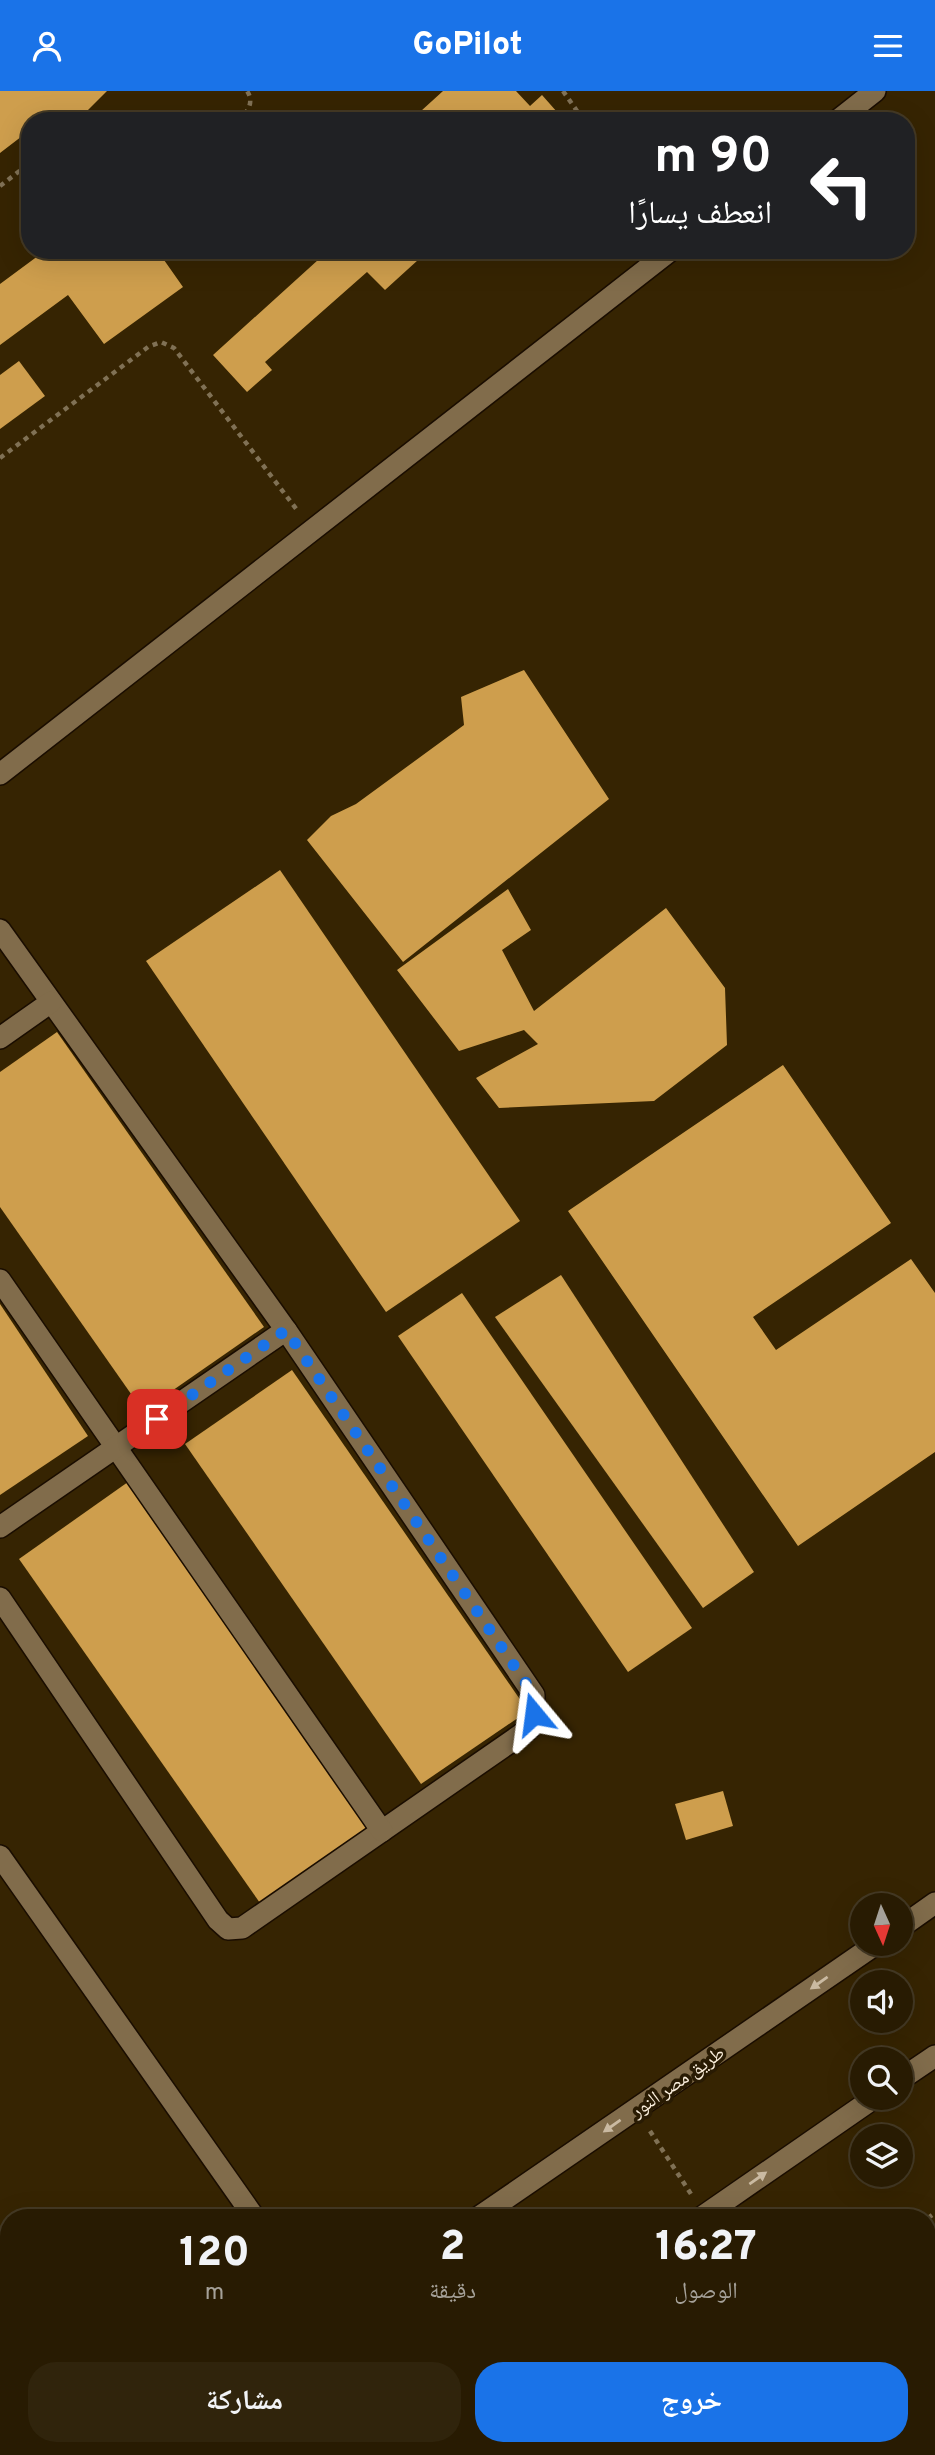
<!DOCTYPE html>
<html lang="ar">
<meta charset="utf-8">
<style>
body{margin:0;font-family:Overpass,"Noto Naskh Arabic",sans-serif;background:#30240c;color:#f1f3f6;direction:rtl;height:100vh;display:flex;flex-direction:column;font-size:26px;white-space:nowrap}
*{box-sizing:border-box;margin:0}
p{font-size:23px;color:#a5a199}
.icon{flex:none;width:38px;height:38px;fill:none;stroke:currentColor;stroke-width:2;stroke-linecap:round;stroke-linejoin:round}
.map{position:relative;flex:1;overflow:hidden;direction:ltr}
.details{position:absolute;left:0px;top:2118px;width:936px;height:247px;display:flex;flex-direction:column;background:#281b02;border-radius:28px 28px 0 0;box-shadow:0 7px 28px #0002,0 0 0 2px #443924;direction:rtl}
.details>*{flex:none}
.guide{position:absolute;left:21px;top:21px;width:894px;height:147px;border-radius:28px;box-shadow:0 7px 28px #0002,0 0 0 2px #443924;direction:rtl;background:#202124;color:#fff;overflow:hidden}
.needle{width:46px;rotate:177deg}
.tools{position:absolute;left:850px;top:1802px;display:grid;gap:14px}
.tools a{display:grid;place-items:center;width:63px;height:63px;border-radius:50%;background:#281b02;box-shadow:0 7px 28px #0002,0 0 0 2px #443924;font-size:35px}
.pin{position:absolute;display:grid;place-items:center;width:60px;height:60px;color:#fff;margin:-30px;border-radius:14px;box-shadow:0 4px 10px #0006}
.me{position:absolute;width:77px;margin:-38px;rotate:344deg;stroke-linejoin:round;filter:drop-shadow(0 0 5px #0008)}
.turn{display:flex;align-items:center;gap:24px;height:147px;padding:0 28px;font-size:32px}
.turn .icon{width:91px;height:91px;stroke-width:2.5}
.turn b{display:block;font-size:49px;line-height:60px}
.eta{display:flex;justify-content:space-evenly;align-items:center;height:119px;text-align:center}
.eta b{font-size:42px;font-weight:800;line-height:49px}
.primary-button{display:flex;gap:14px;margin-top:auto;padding:14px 28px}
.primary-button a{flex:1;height:80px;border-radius:28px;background:#1a73e8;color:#fff;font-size:28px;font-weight:800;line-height:80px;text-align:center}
.primary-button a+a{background:#30240c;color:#f1f3f6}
header{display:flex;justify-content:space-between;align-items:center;height:91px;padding:0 28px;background:#1a73e8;color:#fff;font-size:32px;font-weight:800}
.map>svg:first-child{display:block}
.building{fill:#ce9e4d}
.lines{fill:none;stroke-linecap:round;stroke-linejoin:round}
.street-casing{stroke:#1a0d00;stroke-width:24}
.secondary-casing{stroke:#1a0d00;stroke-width:24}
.path{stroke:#807155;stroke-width:4.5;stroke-dasharray:5 5;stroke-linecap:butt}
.street{stroke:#816c4b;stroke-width:21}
.secondary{stroke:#816c4b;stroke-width:21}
.oneway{fill:#cabaa2}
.route{stroke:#1a73e8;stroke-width:12;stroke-dasharray:0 21.6}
.labels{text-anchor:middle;stroke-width:7;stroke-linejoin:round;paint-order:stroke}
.street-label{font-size:19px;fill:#faeedc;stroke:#291b03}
</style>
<header><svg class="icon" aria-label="menu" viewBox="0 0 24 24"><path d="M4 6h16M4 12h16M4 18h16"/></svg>GoPilot<svg class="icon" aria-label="person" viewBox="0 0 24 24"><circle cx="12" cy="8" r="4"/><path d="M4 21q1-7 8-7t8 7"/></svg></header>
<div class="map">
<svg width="935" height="2364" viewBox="0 0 935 2364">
<rect width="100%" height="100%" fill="#362402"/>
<!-- building -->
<g class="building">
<path d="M 0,0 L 107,0 L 77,30 L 68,30 L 53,21 L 41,30 L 30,30 L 30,39 L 0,62 Z"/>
<path d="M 443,0 L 516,0 L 530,15 L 542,4 L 565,30 L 489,30 L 487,27 L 483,30 L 410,30 Z"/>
<path d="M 46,159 L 129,159 L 133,165 L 140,159 L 157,159 L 183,196 L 104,253 L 68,204 L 0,254 L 0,193 Z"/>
<path d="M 329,159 L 429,159 L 385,199 L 367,181 L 265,271 L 272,279 L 247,301 L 213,264 Z"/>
<path d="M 19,270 L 45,305 L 0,338 L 0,284 Z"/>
<path d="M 524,579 L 609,708 L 403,871 L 307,749 L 331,725 L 356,713 L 464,634 L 461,606 Z"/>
<path d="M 280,779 L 520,1130 L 386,1221 L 146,870 Z"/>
<path d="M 508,798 L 531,839 L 502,859 L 534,920 L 666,817 L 725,897 L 727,954 L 654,1010 L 499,1017 L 476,987 L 538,953 L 524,939 L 459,960 L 397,879 Z"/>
<path d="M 57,941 L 264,1236 L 143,1320 L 0,1116 L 0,981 Z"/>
<path d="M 783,974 L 891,1132 L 753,1226 L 776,1259 L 911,1168 L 935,1202 L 935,1361 L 798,1455 L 568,1120 Z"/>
<path d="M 561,1184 L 754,1481 L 703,1517 L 495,1226 Z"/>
<path d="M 462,1202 L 692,1537 L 628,1581 L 398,1245 Z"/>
<path d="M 0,1213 L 88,1345 L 0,1404 Z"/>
<path d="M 292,1279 L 528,1620 L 421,1693 L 185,1353 Z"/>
<path d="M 128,1391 L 370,1736 L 260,1812 L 19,1468 Z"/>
<path d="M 723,1700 L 733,1735 L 686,1749 L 675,1713 Z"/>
</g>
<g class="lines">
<defs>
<g id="street">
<path d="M 837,30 L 875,0"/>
<path d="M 0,683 L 671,159"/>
<path d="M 0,839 L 286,1239 L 534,1604 L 534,1623 L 529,1638 L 242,1837 L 228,1838 L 218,1829 L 0,1507"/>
<path d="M 0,947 L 51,911"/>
<path d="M 0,1189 L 382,1740"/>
<path d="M 0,1436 L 286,1239"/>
<path d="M 0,1765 L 254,2126"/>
<path d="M 928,2341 L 935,2335"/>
<path d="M 894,2364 L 906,2356"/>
</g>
<g id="secondary">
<path d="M 901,1836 L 935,1812"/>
<path d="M 901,1988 L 935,1965"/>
<path d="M 479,2126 L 876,1853"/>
<path d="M 702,2126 L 874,2007"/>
<path d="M 136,2364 L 148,2356"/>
<path d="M 361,2364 L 373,2356"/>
</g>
</defs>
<!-- street casing -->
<use href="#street" class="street-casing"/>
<!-- secondary casing -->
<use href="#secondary" class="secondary-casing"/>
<!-- path -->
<g class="path">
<path d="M 563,0 L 584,30"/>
<path d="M 237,30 C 247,22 255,12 247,0"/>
<path d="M 0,95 L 30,72"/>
<path d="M 0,367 L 148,256 L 161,251 L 174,257 L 297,419"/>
<path d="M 650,2040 L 691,2103"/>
<path d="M 928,2127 L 935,2122"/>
<path d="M 928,2194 L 935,2192"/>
<path d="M 0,2284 L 9,2297"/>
<path d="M 0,2308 L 9,2302"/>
<path d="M 73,2364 L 86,2356"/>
<path d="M 519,2364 L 525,2356"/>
</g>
<!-- street -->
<use href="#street" class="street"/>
<!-- secondary -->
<use href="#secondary" class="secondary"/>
</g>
<!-- one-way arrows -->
<defs><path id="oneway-solid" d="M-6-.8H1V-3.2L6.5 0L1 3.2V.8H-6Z" transform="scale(1.75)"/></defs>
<g class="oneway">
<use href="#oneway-solid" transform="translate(819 1892) rotate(145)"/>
<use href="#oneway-solid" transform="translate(612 2035) rotate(145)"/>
<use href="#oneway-solid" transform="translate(758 2087) rotate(-35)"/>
</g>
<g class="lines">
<!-- route -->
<path class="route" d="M 157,1328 L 286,1239 L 534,1604 L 534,1623"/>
</g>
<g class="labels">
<!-- street labels -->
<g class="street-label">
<text transform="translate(677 1990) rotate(-35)" y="7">طريق مصر النور</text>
</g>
</g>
</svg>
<div class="tools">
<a><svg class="needle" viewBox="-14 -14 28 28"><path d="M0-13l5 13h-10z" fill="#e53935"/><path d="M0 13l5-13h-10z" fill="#a5a199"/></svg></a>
<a><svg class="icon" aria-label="sound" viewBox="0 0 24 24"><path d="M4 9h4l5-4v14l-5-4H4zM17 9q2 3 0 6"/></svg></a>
<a><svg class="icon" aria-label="search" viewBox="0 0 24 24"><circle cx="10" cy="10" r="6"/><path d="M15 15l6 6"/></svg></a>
<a><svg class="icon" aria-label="layers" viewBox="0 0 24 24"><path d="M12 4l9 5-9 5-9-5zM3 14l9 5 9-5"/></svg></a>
</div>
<div class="pin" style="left:157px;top:1328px;background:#d93025"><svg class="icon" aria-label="arrive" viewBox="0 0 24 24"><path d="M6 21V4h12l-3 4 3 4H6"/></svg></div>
<svg class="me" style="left:534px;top:1623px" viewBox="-20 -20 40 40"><path d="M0-17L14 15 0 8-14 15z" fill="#1a73e8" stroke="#fff" stroke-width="4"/></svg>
<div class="guide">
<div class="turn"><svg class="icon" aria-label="left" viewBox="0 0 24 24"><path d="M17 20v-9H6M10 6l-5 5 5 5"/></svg><div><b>90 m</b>انعطف يسارًا</div></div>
</div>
<section class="details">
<div class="eta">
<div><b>16:27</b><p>الوصول</p></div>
<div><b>2</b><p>دقيقة</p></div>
<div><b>120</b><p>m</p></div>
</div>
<div class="primary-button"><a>خروج</a><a>مشاركة</a></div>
</section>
</div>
